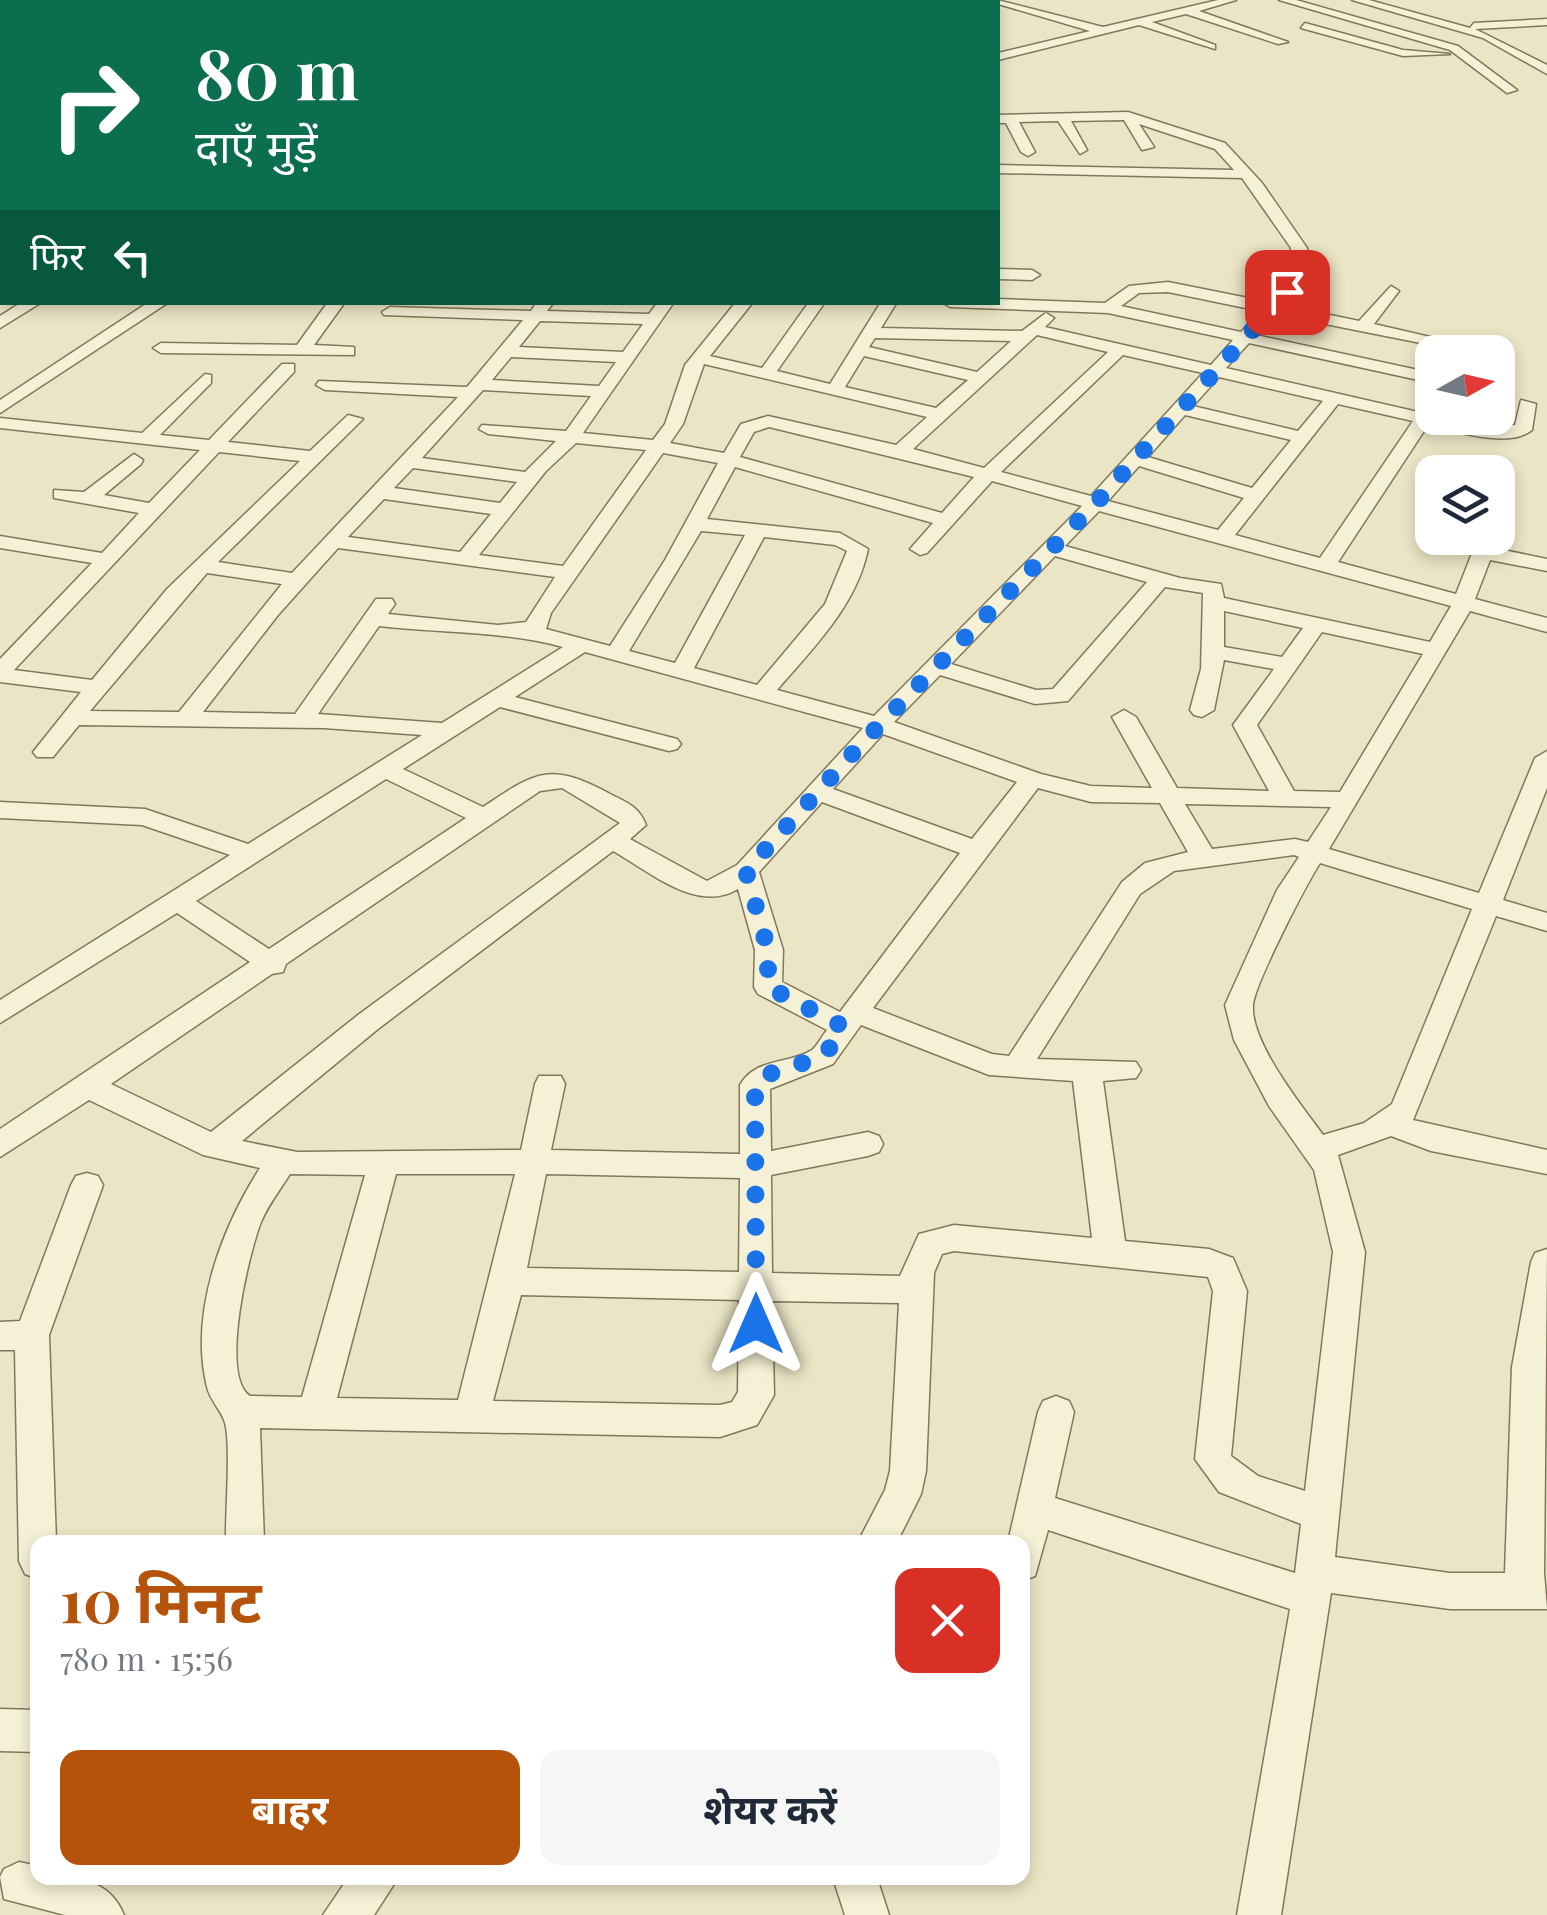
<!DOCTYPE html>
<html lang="hi">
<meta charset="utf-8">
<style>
body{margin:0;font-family:"Playfair Display","Noto Sans Devanagari",serif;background:#f6f6f7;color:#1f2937;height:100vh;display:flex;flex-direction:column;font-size:38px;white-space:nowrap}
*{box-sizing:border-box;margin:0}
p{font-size:32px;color:#747a83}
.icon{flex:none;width:55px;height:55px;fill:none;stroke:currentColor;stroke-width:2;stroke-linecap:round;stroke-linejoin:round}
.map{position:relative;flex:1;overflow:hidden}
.panel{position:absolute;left:30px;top:1535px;width:1000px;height:350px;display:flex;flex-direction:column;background:#fff;border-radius:20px;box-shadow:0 5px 15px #0003}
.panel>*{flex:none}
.top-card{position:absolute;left:0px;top:0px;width:1000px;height:305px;box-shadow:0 5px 15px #0003;background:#0b6e4f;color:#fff;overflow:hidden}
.needle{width:65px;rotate:82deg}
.buttons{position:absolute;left:1415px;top:335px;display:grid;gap:20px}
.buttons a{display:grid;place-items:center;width:100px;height:100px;border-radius:20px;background:#fff;box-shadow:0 5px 15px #0003;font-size:50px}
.pin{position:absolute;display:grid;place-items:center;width:85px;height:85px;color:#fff;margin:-42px;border-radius:20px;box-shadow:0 5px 15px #0006}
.me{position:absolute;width:110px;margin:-55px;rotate:0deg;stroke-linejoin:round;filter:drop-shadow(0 0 8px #0008)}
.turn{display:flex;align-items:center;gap:35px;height:210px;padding:0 30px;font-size:45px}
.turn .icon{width:130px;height:130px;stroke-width:2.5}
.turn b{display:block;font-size:70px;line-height:85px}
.then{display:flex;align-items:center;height:95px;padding:0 30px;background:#0003;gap:20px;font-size:38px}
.round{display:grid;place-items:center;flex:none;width:105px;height:105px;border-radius:20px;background:#f6f6f7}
.head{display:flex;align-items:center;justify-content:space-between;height:170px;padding:0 30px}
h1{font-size:60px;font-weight:700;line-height:75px;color:#b45309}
.button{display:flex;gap:20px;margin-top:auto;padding:20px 30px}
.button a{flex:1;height:115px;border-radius:20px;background:#b45309;color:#fff;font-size:40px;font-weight:700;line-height:115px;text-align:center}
.button a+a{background:#f6f6f7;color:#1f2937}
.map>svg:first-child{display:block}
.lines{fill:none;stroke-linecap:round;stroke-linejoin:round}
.minor-casing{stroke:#82775c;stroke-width:3}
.minor{fill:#f5f1d6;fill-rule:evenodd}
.route{stroke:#1a73e8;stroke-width:18;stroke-dasharray:0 32.4}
</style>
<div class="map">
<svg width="1547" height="1915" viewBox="0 0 1547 1915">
<rect width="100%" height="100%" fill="#eae5c4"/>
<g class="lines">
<defs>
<g id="minor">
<path d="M 478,0 L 490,0 L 490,1 L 477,2 Z"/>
<path d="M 568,0 L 578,0 L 579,2 L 569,2 Z"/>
<path d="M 633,0 L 645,0 L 646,2 L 635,2 Z"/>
<path d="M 748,0 L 758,0 L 759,2 L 749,2 Z"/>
<path d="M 785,0 L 797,0 L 798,2 L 787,2 Z"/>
<path d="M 845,0 L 856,0 L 857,2 L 846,2 Z"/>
<path d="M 890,0 L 901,0 L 902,2 L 891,2 Z"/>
<path d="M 997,0 L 1103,27 L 1218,0 L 1236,0 L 1199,11 L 1288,42 L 1278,44 L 1186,14 L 1152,22 L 1215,45 L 1215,49 L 1139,25 L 998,60 L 998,53 L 1090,31 L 998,4 Z"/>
<path d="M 1279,0 L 1296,0 L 1458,46 L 1517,90 L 1507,93 L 1450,50 Z"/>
<path d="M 1352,0 L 1369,0 L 1470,28 L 1474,23 L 1547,19 L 1547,25 L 1475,29 L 1547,65 L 1547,74 L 1483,38 Z"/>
<path d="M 1305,23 L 1403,50 L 1450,54 L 1403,56 L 1301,28 Z"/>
<rect x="0" y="47" width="2" height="6"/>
<path d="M 0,72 L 2,73 L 2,79 L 0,80 Z"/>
<path d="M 1128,112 L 1225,143 L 1262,183 L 1307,248 L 1308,276 L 1282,305 L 1359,321 L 1391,286 L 1399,291 L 1374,324 L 1491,351 L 1466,352 L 1275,314 L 1256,335 L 1432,373 L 1432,383 L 1249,343 L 1226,368 L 1479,426 L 1515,425 L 1521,400 L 1536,404 L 1532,430 C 1508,449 1456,431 1428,425 L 1338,562 L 1456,594 L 1478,538 L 1498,537 L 1494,548 L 1547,559 L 1547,571 L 1490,560 L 1475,599 L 1547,618 L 1547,632 L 1470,611 L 1329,849 L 1479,893 L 1535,758 L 1547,751 L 1547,788 L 1503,900 L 1547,913 L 1547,931 L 1496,916 L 1413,1120 L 1547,1150 L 1547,1174 L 1431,1151 L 1391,1136 L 1338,1155 L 1365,1252 L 1335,1557 L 1450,1573 L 1505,1573 L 1512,1367 L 1531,1262 L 1535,1253 L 1547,1249 L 1544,1573 L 1547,1609 L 1450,1609 L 1331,1593 L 1281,1915 L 1237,1915 L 1290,1609 L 1048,1530 L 1035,1576 L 1022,1581 L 1022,1542 L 1008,1542 L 1038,1412 L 1043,1401 L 1056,1396 L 1069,1401 L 1074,1412 L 1055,1498 L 1295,1573 L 1301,1524 L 1219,1492 L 1195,1459 L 1213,1291 L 1208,1277 L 954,1251 L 942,1254 L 934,1273 L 926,1471 L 921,1494 L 897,1542 L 858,1542 L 885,1490 L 890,1471 L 899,1303 L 772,1301 L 774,1395 L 757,1425 L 720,1437 L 260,1428 L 264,1542 L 226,1542 C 225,1518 232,1438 224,1420 C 220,1409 210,1400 207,1387 C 189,1314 221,1229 260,1168 L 203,1155 L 89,1100 L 0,1157 L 0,1129 L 250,962 L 177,913 L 0,1023 L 0,1000 L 230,855 L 142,825 L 0,818 L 0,802 L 145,809 L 248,844 L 422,735 L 324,728 L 79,725 L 53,757 L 37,757 L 33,752 L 81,692 L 0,682 L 0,659 L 92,563 L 0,548 L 0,536 L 102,553 L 139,513 L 54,498 L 54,490 L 84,492 L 134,454 L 143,460 L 141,464 L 104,495 L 149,503 L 200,450 L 0,428 L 0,418 L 142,433 L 205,374 L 211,375 L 211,383 L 160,435 L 209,440 L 282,364 L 294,364 L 294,372 L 228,442 L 310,451 L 348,415 L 363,419 L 218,562 L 292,573 L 458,397 L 325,390 L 316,385 L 319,381 L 467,387 L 523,320 L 384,315 L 382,312 L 390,307 L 531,311 L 537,302 L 554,302 L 547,311 L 649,314 L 658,302 L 674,302 L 583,433 L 653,440 L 665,424 L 685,365 L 736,302 L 753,302 L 710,356 L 762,368 L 809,302 L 825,302 L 777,371 L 830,384 L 881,302 L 897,302 L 881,328 L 1022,331 L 1046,313 L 1054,318 L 1045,327 L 1211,365 L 1233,340 L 1108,313 L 950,307 L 942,302 L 998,302 L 998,299 L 1105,303 L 1129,286 L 1168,282 L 1268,302 L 1292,275 L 1291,248 L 1242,178 L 998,173 L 998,165 L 1234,170 L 1215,149 L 1139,124 L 1154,147 L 1142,150 L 1124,120 L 1071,121 L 1087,150 L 1080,154 L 1058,121 L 1019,122 L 1035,152 L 1028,156 L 1021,152 L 1006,123 L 998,123 L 998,115 ZM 1168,292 L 1260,311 L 1241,332 L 1121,306 L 1139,293 ZM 540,321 L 643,324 L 623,352 L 519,347 ZM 1037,335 L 1108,352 L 984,468 L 913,449 ZM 875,338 L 1011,341 L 977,372 L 869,347 ZM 1123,355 L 1203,373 L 1091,496 L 1001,472 ZM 864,356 L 968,380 L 936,408 L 845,387 ZM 511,357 L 616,362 L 599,386 L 492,380 ZM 704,364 L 927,417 L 896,445 L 768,416 L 741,424 L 724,453 L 670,443 L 683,424 ZM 1219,377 L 1323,401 L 1298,431 L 1193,406 ZM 483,390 L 591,396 L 566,431 L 482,425 L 479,429 L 488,434 L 556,441 L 525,472 L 422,458 ZM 1338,404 L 1413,421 L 1320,558 L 1235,535 ZM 1185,415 L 1291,440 L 1252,488 L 1148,457 ZM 769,427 L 974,477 L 942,513 L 740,457 L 754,432 ZM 576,443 L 646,450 L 563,566 L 479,555 L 546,471 ZM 219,452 L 300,461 L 167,589 L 92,680 L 14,670 ZM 663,453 L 718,463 L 665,560 L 610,646 L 546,629 L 551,613 ZM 1139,466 L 1244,498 L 1218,530 L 1108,501 ZM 735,467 L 933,523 L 910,549 L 920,555 L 927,553 L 992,481 L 1082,506 L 874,716 L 777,690 C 813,648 857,605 868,549 L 840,533 L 707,519 ZM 413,468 L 517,482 L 500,503 L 394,488 ZM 384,499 L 491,514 L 460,552 L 348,537 ZM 1099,511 L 1451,606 L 1430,642 L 1224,598 L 1221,584 L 1180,578 L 1065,546 ZM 701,531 L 745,535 L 675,663 L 629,651 ZM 764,537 L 835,545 L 847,551 L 825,604 L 757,685 L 694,668 ZM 338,548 L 555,577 L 526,622 L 498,625 L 388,614 L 395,604 L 392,599 L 376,599 L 295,714 L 203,712 L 278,615 ZM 1055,556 L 1147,582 L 1053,689 L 1036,690 L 951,664 ZM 207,573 L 282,584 L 179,712 L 90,711 ZM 1165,587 L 1203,593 L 1201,669 L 1190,710 L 1194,715 L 1202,717 L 1214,710 L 1224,660 L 1274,669 L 1233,725 L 1269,791 L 1177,788 L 1136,717 L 1124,710 L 1112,717 L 1152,788 L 1091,786 L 1041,774 L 894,722 L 940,675 L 1035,704 L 1068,701 ZM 1224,611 L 1303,628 L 1282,657 L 1224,647 ZM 379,626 C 440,633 505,631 563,647 L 442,723 L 318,714 ZM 1322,632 L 1423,654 L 1340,792 L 1294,791 L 1257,725 ZM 585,652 L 863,728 L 737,865 L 707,881 L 630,839 L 646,825 C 639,807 628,803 612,795 C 551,762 538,770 483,807 L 403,769 L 500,707 L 669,751 L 677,749 L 681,744 L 677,739 L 515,697 ZM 883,734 L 1017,782 L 972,839 L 833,789 ZM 386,779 L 466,818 L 269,949 L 196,901 ZM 562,788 L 620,823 L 358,1015 L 211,1132 L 111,1084 L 272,974 L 283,972 L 286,964 L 540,791 ZM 1038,788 L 1091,802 L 1160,803 L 1188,852 L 1145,863 L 1122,882 L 1009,1056 L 992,1054 L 873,1008 ZM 822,802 L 960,853 L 840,1012 L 782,982 L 783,950 L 759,872 ZM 1185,804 L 1331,807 L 1308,842 L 1295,839 L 1212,849 ZM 613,851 C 649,871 697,914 738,889 L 755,950 L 754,987 L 758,994 L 827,1030 C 822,1036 817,1046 812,1050 C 788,1065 756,1057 740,1085 L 740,1154 L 551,1150 L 565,1084 L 561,1076 L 539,1076 L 535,1084 L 521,1150 L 297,1152 L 242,1141 L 378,1029 ZM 1294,855 L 1299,857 L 1277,890 L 1225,1005 L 1234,1040 L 1269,1106 L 1314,1170 L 1333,1252 L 1305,1491 L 1258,1476 L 1231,1456 L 1247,1291 L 1233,1258 L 1209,1249 L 1125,1241 L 1103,1081 L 1136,1078 L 1141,1070 L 1136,1062 L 1037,1059 L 1140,894 L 1174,871 ZM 1320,863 L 1472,909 L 1392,1104 L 1364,1123 L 1323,1135 C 1302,1106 1250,1042 1253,1005 C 1255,983 1306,885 1320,863 ZM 861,1025 L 989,1075 L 1073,1081 L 1092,1238 L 954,1225 L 919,1234 L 900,1276 L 772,1273 L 771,1175 L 868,1156 L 879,1152 L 883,1144 L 879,1136 L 868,1132 L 771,1151 L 770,1089 L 833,1064 ZM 290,1174 L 365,1175 L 302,1397 L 250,1396 C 219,1375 249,1253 261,1222 C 268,1205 280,1190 290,1174 ZM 396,1174 L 515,1174 L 458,1400 L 337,1398 ZM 546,1174 L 740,1178 L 739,1272 L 527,1268 ZM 521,1295 L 739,1300 L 738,1392 L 732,1402 L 720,1405 L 493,1401 Z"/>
<path d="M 0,123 L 2,124 L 2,133 L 0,132 Z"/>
<rect x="0" y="179" width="2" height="8"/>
<rect x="0" y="211" width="2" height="8"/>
<path d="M 998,269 L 1032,270 L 1040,275 L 1032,280 L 998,279 Z"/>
<path d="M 2,272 L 2,283 L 0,284 L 0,273 Z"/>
<path d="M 22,302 L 42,302 L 0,328 L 0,316 Z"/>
<path d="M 149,302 L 169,302 L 0,413 L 0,400 Z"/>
<path d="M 328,302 L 345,302 L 314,345 L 354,347 L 354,355 L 161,353 L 153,348 L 161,343 L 297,345 Z"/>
<path d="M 87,1173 L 98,1176 L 103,1185 L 49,1335 L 56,1542 L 38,1542 L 38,1579 L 25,1574 L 19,1561 L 15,1350 L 0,1350 L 0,1322 L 20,1321 L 71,1185 L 76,1176 Z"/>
<path d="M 0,1709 L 38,1710 L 38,1752 L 0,1751 Z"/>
<path d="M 19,1862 L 38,1866 L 38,1878 C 74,1878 108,1876 124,1915 L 65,1915 L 4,1899 L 0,1877 L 4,1869 Z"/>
<path d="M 348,1878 L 398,1878 L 374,1915 L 323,1915 Z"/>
<path d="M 833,1878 L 877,1878 L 889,1915 L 845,1915 Z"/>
</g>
</defs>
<!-- minor casing -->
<use href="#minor" class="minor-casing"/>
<!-- minor -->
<use href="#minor" class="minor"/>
</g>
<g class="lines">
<!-- route -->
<path class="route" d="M 756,1324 L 755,1086 L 766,1075 L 824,1056 L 844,1027 L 768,987 L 768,950 L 746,871 L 864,741 L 1095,504 L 1287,292"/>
</g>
</svg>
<div class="buttons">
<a><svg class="needle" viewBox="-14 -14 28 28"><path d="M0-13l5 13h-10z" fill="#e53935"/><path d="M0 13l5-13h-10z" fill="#747a83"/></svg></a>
<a><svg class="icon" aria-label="layers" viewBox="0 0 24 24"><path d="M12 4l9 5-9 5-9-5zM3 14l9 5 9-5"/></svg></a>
</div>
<div class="pin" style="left:1287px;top:292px;background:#d93025"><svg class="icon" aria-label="arrive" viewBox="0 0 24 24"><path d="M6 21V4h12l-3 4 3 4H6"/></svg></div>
<svg class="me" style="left:756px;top:1324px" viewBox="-20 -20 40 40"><path d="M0-17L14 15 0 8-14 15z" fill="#1a73e8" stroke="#fff" stroke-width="4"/></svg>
<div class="top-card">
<div class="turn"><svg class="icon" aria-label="right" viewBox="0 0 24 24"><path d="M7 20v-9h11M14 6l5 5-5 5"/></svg><div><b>80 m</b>दाएँ मुड़ें</div></div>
<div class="then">फिर<svg class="icon" aria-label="left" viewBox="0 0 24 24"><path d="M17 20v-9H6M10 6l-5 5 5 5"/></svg></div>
</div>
<section class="panel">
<div class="head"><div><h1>10 मिनट</h1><p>780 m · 15:56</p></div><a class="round" style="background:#d93025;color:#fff"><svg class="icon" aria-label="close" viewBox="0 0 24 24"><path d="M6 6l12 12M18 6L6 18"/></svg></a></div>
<div class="button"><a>बाहर</a><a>शेयर करें</a></div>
</section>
</div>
